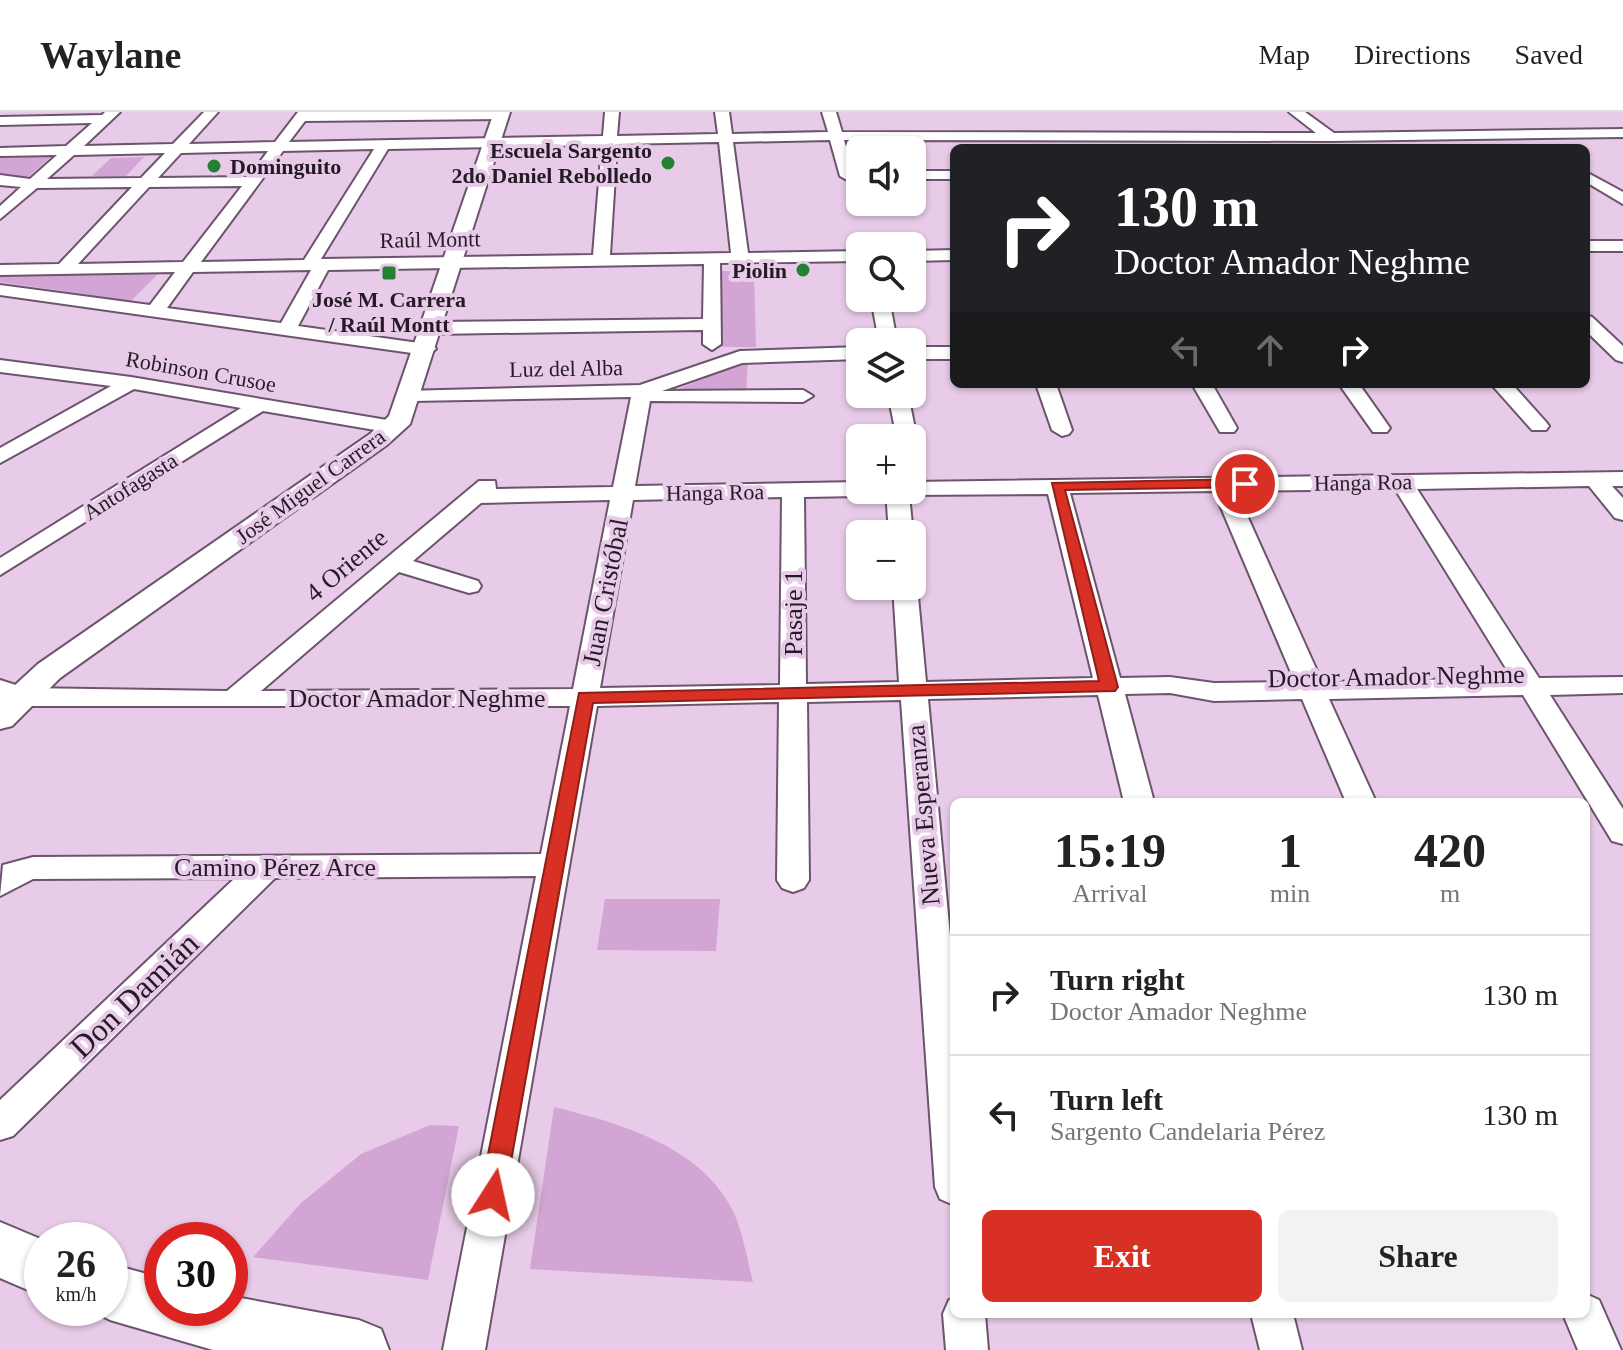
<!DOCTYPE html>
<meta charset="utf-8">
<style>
body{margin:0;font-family:Georgia,serif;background:#f2f2f2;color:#222;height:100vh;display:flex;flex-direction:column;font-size:30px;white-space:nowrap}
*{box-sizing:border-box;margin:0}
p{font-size:26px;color:#767676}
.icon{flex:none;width:44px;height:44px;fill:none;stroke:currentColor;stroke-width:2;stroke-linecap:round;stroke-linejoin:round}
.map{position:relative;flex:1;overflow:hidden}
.side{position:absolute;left:950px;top:686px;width:640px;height:520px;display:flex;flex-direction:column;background:#fff;border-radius:12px;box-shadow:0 2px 6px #0004}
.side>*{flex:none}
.guide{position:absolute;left:950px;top:32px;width:640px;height:244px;border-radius:12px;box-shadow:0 2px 6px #0004;background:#202124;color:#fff;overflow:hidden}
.fabs{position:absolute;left:846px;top:24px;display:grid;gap:16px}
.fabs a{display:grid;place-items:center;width:80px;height:80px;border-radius:12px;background:#fff;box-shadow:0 2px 6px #0004;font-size:40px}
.speed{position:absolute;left:24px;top:1110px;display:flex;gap:16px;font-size:40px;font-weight:700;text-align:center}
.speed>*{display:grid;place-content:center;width:104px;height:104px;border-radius:50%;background:#fff;box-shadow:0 2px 6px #0004;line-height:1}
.speed small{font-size:20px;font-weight:400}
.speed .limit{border:12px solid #d22;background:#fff;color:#111}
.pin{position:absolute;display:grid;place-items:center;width:68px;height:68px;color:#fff;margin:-34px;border:4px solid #fff;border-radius:50%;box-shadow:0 2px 8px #0007}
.me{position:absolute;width:88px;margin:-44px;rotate:10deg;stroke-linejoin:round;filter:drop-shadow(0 0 6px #0008)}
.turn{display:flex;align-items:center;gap:28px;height:168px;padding:0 32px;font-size:36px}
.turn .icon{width:104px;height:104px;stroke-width:2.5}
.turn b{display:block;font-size:56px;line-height:68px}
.lanes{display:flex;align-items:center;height:76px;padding:0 32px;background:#0003;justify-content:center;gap:40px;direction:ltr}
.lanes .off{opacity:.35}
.eta{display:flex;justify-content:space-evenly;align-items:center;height:136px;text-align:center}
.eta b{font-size:48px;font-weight:600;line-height:56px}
.cta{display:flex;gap:16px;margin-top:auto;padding:16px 32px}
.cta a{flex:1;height:92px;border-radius:12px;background:#d93025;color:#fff;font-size:32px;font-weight:600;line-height:92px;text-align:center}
.cta a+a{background:#f2f2f2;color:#222}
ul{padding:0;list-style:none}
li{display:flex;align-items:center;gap:24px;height:120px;padding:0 32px;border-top:2px solid #e0e0e0}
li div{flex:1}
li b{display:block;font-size:30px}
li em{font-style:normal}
header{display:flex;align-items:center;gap:48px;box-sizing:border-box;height:112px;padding:0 40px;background:#fff;border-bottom:2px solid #e0e0e0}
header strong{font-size:38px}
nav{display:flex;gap:44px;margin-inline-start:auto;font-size:28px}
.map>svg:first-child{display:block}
.green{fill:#d3a5d4}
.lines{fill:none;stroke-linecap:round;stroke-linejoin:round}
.minor-casing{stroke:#6c546d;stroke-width:4}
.tertiary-casing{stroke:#6c546d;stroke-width:4}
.secondary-casing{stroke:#6c546d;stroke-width:4}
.minor{fill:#fff;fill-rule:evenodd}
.tertiary{fill:#fff;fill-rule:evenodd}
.secondary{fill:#fff;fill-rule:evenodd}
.route{fill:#d93025;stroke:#8d1f18;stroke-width:2}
.poi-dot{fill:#258132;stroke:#e8cbe8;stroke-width:3}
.labels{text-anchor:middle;stroke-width:8;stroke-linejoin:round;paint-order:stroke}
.far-poi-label{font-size:22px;font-weight:bold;fill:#251b25;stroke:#e8cbe8;text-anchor:end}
.far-street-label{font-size:22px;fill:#251b25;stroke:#e8cbe8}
.street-label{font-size:26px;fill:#251b25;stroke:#e8cbe8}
.near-street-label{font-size:32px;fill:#251b25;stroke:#e8cbe8}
</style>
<header>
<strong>Waylane</strong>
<nav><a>Map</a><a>Directions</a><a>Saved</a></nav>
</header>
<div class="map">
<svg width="1623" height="1238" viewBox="0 0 1623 1238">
<rect width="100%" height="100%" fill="#e8cbe8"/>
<!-- green -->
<g class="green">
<path d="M 53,43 L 28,65 L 0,62 L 0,44 Z"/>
<path d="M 144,45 L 126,64 L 92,64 L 111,46 Z"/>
<path d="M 722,159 L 754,159 L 756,235 L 721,235 Z"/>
<path d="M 160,160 L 131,189 L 0,170 L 0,161 Z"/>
<path d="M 748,248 L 746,281 L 669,281 Z"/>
<path d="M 605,787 L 720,787 L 716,839 L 597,838 Z"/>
<path d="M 554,995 C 619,1011 701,1034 733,1099 C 743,1120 747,1148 753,1170 L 530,1157 Z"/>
<path d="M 430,1013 L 459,1014 L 428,1168 L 253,1145 L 301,1091 L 361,1042 Z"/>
</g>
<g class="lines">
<defs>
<g id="minor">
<path d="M 105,0 L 120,0 L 84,34 L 173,32 L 204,0 L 218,0 L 189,32 L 275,30 L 298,0 L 506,0 L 509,3 L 502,7 L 305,9 L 289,30 L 603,24 L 605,0 L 619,0 L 617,24 L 718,22 L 715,0 L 729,0 L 732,22 L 828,20 L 822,0 L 836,0 L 842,20 L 1316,21 L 1289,0 L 1305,0 L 1334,21 L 1623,17 L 1623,25 L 1331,29 L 844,28 L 853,59 L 860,59 L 860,67 L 847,68 L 840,64 L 830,28 L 733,30 L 748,141 L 860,139 L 860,149 L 720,151 L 721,232 L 712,238 L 703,232 L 703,218 L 433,222 L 424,216 L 433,210 L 703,207 L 704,152 L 328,158 L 298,214 L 433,233 L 436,237 L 426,243 L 0,183 L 0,173 L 150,193 L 175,160 L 0,163 L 0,153 L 59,152 L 132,75 L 37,76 L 0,107 L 0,94 L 21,75 L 0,73 L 0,63 L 30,67 L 57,43 L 0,44 L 0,36 L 66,34 L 92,11 L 0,13 L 0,5 L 102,3 ZM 719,30 L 731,141 L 610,143 L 617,32 ZM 602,33 L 593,143 L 321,147 L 388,37 ZM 374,37 L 304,148 L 201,150 L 283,39 ZM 268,39 L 249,65 L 158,66 L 181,41 ZM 165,41 L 141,66 L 47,67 L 74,43 ZM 242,74 L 183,150 L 78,152 L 149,75 ZM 311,158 L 281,211 L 167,196 L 193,160 Z"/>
<rect x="912" y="59" width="42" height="8"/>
<path d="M 1586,60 L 1623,80 L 1623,92 L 1586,70 Z"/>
<rect x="1586" y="129" width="37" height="10"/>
<path d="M 954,138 L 954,148 L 912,149 L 912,139 Z"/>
<path d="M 871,186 L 889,186 L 897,230 L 879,230 Z"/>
<path d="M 1586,203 L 1592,205 L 1623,234 L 1623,250 L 1616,248 L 1586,219 Z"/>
<path d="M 860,235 L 860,247 L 742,251 L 662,279 L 803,278 L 813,284 L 803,290 L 650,289 L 635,374 L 860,370 L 860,378 L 870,378 L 860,384 L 804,385 L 806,572 L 899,570 L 893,474 L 912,474 L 912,468 L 917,474 L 926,570 L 1093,566 L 1048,382 L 909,383 L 913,422 L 889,422 L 886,378 L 912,378 L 912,370 L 1623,360 L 1623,374 L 1612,374 L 1623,386 L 1623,408 L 1615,406 L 1589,374 L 1417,377 L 1539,566 L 1623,565 L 1623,581 L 1550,583 L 1623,697 L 1623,732 L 1612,729 L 1523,583 L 1329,587 L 1376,690 L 1346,690 L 1302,587 L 1214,589 L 1170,581 L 1125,582 L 1154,690 L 1124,690 L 1098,583 L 928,587 L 954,867 L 954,1093 L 940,1087 L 935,1075 L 901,588 L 807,590 L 809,768 L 804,776 L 793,780 L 782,776 L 777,768 L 779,590 L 597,594 L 485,1238 L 443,1238 L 536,764 L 275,766 L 13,1024 L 0,1028 L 0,988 L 235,766 L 33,767 L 0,784 L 3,753 L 33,745 L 541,742 L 570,594 L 22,594 L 0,587 L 0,568 L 25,576 L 227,579 L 479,369 L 495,369 L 496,377 L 613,375 L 631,285 L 411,289 L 404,287 L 401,283 L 404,279 L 640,273 L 740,239 ZM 1395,377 L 1512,566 L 1322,570 L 1236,379 ZM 1214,379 L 1295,570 L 1214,571 L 1170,565 L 1120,566 L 1070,381 ZM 782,385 L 780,573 L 600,576 L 633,388 ZM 610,388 L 573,577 L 261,579 L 399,460 L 469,481 L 478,479 L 481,474 L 478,469 L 413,449 L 481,391 Z"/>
<rect x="912" y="235" width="42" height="12"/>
<path d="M 0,248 L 131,265 L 393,309 L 403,315 L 393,321 L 263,299 L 0,463 L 0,446 L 241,296 L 134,277 L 0,351 L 0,336 L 111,274 L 0,260 Z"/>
<path d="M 1036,272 L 1056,272 L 1072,318 L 1069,322 L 1062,324 L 1052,318 Z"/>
<path d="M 1192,272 L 1212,272 L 1237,316 L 1234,320 L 1220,320 Z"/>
<path d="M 1339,272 L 1359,272 L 1390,316 L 1387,320 L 1373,320 Z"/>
<path d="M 1491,272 L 1512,272 L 1546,310 L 1549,314 L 1546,318 L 1532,318 Z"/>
<path d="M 888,282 L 908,282 L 915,317 L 912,321 L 898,321 L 895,317 Z"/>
<path d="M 1586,1182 L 1599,1188 L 1621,1238 L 1578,1238 L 1563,1202 L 1586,1202 Z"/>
<path d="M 954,1186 L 954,1202 L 985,1202 L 988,1238 L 946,1238 L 943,1202 L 949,1188 Z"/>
<path d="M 1251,1202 L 1293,1202 L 1302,1238 L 1260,1238 Z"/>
</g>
<path id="tertiary" d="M 494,0 L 510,0 L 410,312 L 388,332 L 60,566 L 12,614 L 0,617 L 0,587 L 38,552 L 370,322 L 389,304 Z"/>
<g id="secondary">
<path d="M 0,1110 L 43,1128 L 42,1184 L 0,1166 Z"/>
<path d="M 110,1152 L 162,1166 L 162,1196 L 230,1196 L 230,1184 L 359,1208 L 381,1217 L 389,1238 L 213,1238 L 110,1208 L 87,1196 L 110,1196 Z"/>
</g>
</defs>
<!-- minor casing -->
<use href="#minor" class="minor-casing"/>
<!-- tertiary casing -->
<use href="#tertiary" class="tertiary-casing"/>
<!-- secondary casing -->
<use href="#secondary" class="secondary-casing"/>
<!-- minor -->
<use href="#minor" class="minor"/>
<!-- tertiary -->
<use href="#tertiary" class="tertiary"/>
<!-- secondary -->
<use href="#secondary" class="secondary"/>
</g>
<!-- route -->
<path class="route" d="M 1245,367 L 1252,372 L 1250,375 L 1065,378 L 1118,575 L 1115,579 L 593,591 L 505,1083 L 502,1091 L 493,1094 L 484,1091 L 480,1083 L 579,581 L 1099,569 L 1052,371 Z"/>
<!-- markers -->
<g class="poi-dot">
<circle cx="668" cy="51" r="8"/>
<circle cx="214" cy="54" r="8"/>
<circle cx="803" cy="158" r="8"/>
<rect x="381" y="153" width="16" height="16" rx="4"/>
</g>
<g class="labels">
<!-- far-poi labels -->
<g class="far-poi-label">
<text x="652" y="46">Escuela Sargento<tspan x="652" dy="25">2do Daniel Rebolledo</tspan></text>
<text x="230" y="62" text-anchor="start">Dominguito</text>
<text x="787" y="166">Piolin</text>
<text x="389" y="195" text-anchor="middle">José M. Carrera<tspan x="389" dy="25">/ Raúl Montt</tspan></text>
</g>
<!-- far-street labels -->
<g class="far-street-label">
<text transform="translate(430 127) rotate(-1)" y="8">Raúl Montt</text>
<text transform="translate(566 256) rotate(-1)" y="8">Luz del Alba</text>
<text transform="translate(201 259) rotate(10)" y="8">Robinson Crusoe</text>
<text transform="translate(1363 370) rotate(-1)" y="8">Hanga Roa</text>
<text transform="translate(130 374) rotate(-32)" y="8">Antofagasta</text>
<text transform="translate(310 374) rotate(-36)" y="8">José Miguel Carrera</text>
<text transform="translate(715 380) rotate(-1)" y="8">Hanga Roa</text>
</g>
<!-- street labels -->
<g class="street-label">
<text transform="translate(346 453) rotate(-40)" y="9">4 Oriente</text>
<text transform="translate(605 480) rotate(-79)" y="9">Juan Cristóbal</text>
<text transform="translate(793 501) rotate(-90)" y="9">Pasaje 1</text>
<text transform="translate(1396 564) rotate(-1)" y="9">Doctor Amador Neghme</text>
<text x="417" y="595">Doctor Amador Neghme</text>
<text transform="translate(923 703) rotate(-95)" y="9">Nueva Esperanza</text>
<text x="275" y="764">Camino Pérez Arce</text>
</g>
<!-- near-street labels -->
<g class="near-street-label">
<text transform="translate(134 883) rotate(-44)" y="11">Don Damián</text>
</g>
</g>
</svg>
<div class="fabs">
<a><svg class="icon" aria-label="sound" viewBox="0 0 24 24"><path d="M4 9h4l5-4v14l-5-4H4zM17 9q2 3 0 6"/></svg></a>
<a><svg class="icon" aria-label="search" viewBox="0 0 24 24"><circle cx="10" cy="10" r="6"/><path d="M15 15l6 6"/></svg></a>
<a><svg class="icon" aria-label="layers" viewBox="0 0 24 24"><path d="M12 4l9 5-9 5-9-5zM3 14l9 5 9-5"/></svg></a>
<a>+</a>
<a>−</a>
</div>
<div class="speed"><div>26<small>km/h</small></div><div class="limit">30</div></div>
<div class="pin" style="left:1245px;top:372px;background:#d93025"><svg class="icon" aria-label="arrive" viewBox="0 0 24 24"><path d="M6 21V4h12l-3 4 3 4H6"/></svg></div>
<svg class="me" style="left:493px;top:1083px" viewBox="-20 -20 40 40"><circle r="19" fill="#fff"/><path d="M0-13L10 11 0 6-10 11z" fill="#d93025"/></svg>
<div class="guide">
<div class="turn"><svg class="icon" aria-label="right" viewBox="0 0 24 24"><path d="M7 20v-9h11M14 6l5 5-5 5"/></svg><div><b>130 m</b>Doctor Amador Neghme</div></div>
<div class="lanes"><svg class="icon off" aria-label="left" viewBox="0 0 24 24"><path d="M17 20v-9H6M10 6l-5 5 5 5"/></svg><svg class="icon off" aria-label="ahead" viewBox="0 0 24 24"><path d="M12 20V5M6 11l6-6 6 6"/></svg><svg class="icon" aria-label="right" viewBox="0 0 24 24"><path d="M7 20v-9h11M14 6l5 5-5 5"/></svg></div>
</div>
<section class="side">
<div class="eta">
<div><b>15:19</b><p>Arrival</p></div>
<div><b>1</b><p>min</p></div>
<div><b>420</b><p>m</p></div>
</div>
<ul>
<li><svg class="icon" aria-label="right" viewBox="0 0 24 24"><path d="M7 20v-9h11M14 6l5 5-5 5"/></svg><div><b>Turn right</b><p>Doctor Amador Neghme</p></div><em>130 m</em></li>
<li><svg class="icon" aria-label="left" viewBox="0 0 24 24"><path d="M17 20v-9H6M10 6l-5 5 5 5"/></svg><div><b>Turn left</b><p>Sargento Candelaria Pérez</p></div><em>130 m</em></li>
</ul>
<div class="cta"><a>Exit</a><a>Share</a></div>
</section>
</div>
